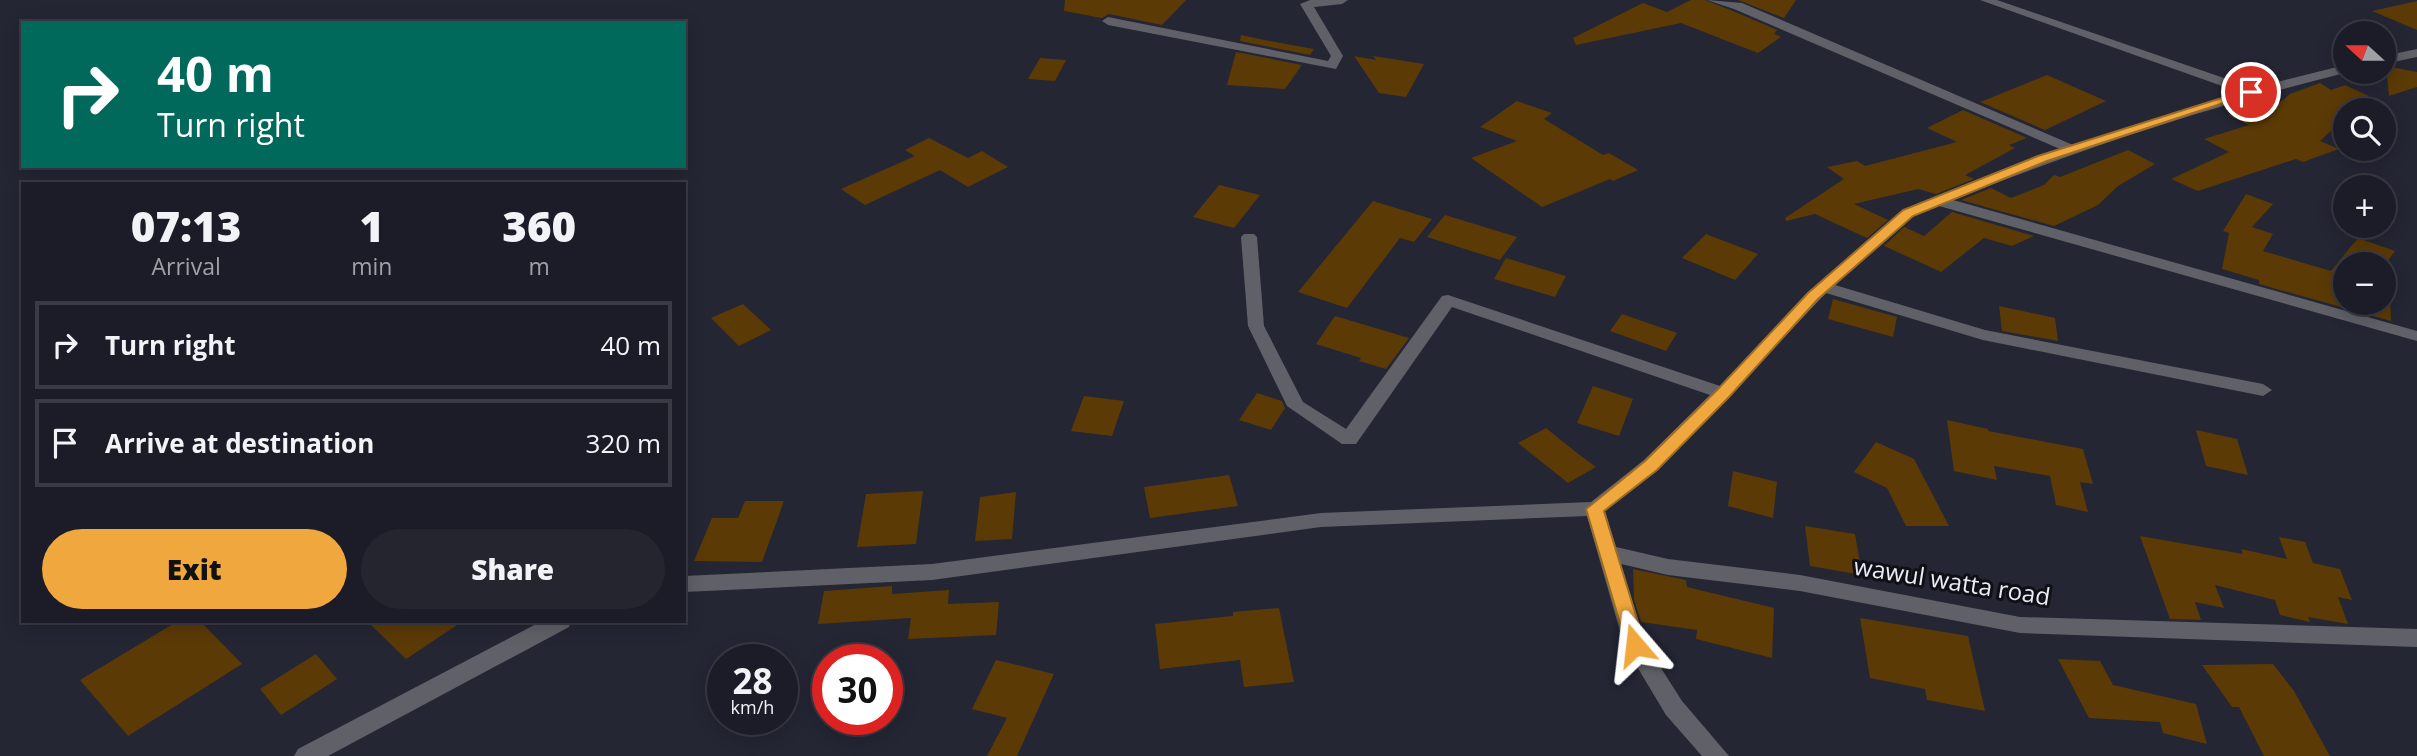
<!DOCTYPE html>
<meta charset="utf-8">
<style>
body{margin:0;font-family:"Open Sans",sans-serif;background:#24252f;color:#f1f3f6;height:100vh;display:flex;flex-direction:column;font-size:26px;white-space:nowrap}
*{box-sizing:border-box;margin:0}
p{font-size:23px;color:#a0a1a7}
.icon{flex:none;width:38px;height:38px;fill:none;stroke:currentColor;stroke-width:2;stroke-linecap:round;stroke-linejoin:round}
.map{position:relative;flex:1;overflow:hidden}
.panel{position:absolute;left:21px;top:182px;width:665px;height:441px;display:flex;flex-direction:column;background:#1b1c27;border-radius:0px;box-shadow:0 4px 18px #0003,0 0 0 2px #393a44}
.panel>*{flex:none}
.top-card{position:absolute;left:21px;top:21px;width:665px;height:147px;border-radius:0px;box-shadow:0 4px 18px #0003,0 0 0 2px #393a44;background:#00695c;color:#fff;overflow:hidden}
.needle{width:46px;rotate:291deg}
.controls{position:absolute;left:2333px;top:21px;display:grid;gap:14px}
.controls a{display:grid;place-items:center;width:63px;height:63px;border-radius:50%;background:#1b1c27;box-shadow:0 4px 18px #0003,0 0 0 2px #393a44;font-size:35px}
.speed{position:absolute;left:707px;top:644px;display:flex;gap:14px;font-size:35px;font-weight:700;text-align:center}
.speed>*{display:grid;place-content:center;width:91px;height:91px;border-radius:50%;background:#1b1c27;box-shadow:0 4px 18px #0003,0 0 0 2px #393a44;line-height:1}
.speed small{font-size:18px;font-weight:400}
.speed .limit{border:10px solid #d22;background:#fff;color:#111}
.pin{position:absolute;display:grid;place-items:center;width:60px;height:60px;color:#fff;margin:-30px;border:4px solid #fff;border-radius:50%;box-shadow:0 2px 7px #0007}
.me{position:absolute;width:77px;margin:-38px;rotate:343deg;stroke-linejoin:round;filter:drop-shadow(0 0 5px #0008)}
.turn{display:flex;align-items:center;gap:24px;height:147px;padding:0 21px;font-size:32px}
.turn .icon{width:91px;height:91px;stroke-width:2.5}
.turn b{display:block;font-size:49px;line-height:60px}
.eta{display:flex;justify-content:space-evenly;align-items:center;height:119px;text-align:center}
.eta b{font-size:42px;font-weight:800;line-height:49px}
.action{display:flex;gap:14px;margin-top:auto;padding:14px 21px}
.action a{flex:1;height:80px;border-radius:42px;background:#efa73e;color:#111;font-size:28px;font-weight:800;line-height:80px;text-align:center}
.action a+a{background:#24252f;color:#f1f3f6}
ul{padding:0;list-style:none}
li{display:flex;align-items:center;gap:21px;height:88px;margin:0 14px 10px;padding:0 7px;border:4px solid #393a44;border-radius:0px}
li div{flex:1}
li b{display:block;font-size:26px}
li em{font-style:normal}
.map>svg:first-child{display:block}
.building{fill:#5b3a06;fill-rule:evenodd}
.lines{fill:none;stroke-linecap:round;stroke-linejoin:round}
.minor{fill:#606168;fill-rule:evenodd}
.route{fill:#efa73e;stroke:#9b6d28;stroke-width:2}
.labels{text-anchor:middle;stroke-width:6;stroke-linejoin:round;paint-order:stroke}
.near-street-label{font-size:24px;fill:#eaebf5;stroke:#0f1016}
</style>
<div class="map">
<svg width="2417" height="756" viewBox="0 0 2417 756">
<rect width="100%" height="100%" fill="#242634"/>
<!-- building -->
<g class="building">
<path d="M 1065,0 L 1186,0 L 1162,25 L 1109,14 L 1102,18 L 1064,11 Z"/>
<path d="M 1691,0 L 1705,0 L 1733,11 L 1777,30 L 1774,34 L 1781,37 L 1758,53 L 1681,23 L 1576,45 L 1573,38 L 1643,3 L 1667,12 Z"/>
<path d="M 1738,0 L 1796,0 L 1784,18 Z"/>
<path d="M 2417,1 L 2417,30 L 2372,11 Z"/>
<path d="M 1241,35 L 1275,42 L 1314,49 L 1310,55 L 1240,41 Z"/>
<path d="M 1236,52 L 1302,65 L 1285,89 L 1227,85 Z"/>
<path d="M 1354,56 L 1376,60 L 1373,56 L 1424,64 L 1406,97 L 1379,93 Z"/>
<path d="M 1040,58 L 1066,60 L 1055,81 L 1028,79 Z"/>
<path d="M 2386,66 L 2417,72 L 2417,87 L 2389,96 Z"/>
<path d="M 2047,75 L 2106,101 L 2045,130 L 1980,102 Z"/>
<path d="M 2320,83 L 2331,90 L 2345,85 L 2369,96 L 2353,110 L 2345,110 L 2345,118 L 2320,141 L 2339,149 L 2303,162 L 2296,159 L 2198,191 L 2171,179 L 2229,152 L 2204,139 L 2249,125 L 2228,115 L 2259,104 L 2271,110 L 2290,94 Z"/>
<path d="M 1517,101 L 1552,113 L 1544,119 L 1603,155 L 1609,153 L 1638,170 L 1613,181 L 1610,179 L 1542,207 L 1471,158 L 1517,141 L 1480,127 Z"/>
<path d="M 1963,110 L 2027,138 L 2009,145 L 2015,148 L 1965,175 L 1974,179 L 1936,194 L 1918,189 L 1854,204 L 1888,220 L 1867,238 L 1815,214 L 1786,221 L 1785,218 L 1844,179 L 1827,167 L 1857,161 L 1865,166 L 1957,142 L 1927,128 Z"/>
<path d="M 929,138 L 968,158 L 982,151 L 1008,167 L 968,187 L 940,170 L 865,205 L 841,189 L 915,156 L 905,150 Z"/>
<path d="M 2128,150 L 2155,164 L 2118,186 L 2098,205 L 2054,226 L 1961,200 L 1991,188 L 2011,198 L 2044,185 L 2054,175 L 2060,177 Z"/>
<path d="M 1219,185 L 1260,195 L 1234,228 L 1193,217 Z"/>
<path d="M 2246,194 L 2273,204 L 2252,227 L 2273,234 L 2263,251 L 2331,271 L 2358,238 L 2395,251 L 2389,259 L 2391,321 L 2259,284 L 2259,280 L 2222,269 L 2229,233 L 2223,231 ZM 2345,264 L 2384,264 L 2384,303 L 2345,303 Z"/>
<path d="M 1373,201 L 1432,219 L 1414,242 L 1400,238 L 1347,308 L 1298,292 Z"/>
<path d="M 1952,212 L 2034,236 L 2012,246 L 1984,238 L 1941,272 L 1884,246 L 1904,227 L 1924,236 Z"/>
<path d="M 1445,215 L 1517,237 L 1500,260 L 1427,237 Z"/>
<path d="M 1706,234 L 1758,254 L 1735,280 L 1682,258 Z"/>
<path d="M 1506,258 L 1566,276 L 1555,297 L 1494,279 Z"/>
<path d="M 1833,299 L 1897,317 L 1893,337 L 1828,319 Z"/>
<path d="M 743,304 L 771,330 L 739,346 L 711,318 Z"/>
<path d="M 1999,306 L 2055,318 L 2058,341 L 2002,331 Z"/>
<path d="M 1622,314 L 1677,333 L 1666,351 L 1610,331 Z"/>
<path d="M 1335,316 L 1409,338 L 1386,369 L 1359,361 L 1361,358 L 1316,344 Z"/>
<path d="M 1593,386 L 1633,399 L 1619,436 L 1577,423 Z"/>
<path d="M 1257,393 L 1282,401 L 1285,408 L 1271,430 L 1239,420 Z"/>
<path d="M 1084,396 L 1124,401 L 1112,436 L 1071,431 Z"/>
<path d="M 1947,420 L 1988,429 L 1988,431 L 2083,449 L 2093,484 L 2080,482 L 2088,512 L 2056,505 L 2050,476 L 1994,466 L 1997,480 L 1954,471 Z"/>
<path d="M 1546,428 L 1577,453 L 1596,467 L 1568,483 L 1518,443 Z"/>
<path d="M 2196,430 L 2237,439 L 2248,475 L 2206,466 Z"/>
<path d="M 1876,442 L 1914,459 L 1949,526 L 1906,526 L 1887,488 L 1854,472 Z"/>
<path d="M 1733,471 L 1777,482 L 1773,518 L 1728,506 Z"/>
<path d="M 1229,475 L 1238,506 L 1150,518 L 1144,487 Z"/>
<path d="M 923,491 L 916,544 L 857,547 L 866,494 Z"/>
<path d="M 1016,492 L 1012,539 L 975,541 L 980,497 Z"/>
<path d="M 745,501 L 784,501 L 762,562 L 694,561 L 712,518 L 738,518 Z"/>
<path d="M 1805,526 L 1855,534 L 1862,575 L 1810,566 Z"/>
<path d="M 2140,536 L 2243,554 L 2241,549 L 2287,559 L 2279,537 L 2305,542 L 2313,563 L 2340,569 L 2352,600 L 2338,597 L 2348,624 L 2308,617 L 2310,622 L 2280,615 L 2275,600 L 2215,585 L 2224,608 L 2195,602 L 2201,620 L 2170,619 Z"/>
<path d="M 1633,569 L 1686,580 L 1687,587 L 1774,608 L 1772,658 L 1696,639 L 1697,630 L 1641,622 L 1634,599 Z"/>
<path d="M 892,586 L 892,594 L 949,590 L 948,604 L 999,602 L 996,635 L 908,639 L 911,618 L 818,624 L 824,591 Z"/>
<path d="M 1279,608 L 1294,682 L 1244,687 L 1240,660 L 1160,669 L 1155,624 L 1233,616 L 1233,612 Z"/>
<path d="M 1860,618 L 1968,636 L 1985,711 L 1927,700 L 1925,689 L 1870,678 Z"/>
<path d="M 178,621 L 200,621 L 242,664 L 128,736 L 80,680 Z"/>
<path d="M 367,621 L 463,621 L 406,659 Z"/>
<path d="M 316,654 L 337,679 L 281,715 L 260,689 Z"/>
<path d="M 2058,659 L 2100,661 L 2113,685 L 2196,704 L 2207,744 L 2163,733 L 2160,722 L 2089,718 Z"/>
<path d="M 996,660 L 1054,674 L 1017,756 L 987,756 L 1007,718 L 972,709 Z"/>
<path d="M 2273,664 L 2294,691 L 2330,756 L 2264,756 L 2239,707 L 2232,707 L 2202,665 Z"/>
</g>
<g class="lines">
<!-- minor -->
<g class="minor">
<path d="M 1310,0 L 1348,0 L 1342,4 L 1314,7 L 1343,56 L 1336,69 L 1108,25 L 1102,21 L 1108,17 L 1328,61 L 1331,56 L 1300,4 Z"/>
<path d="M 1707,0 L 1742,3 L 2073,145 L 2239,92 L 1980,0 L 1997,0 L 2253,88 L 2345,65 L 2345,72 L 2349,72 C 2214,105 2082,148 1953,200 L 2417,331 L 2417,341 L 1939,206 L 1913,216 L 1835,285 L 1985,330 L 2263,384 L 2272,390 L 2263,396 L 1983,340 L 1826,293 L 1658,470 L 1605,511 L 1616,547 L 1668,559 L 1800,575 L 2020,617 L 2417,629 L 2417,647 L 2020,633 L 1800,591 L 1668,575 L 1621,564 L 1645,643 L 1682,701 L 1729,756 L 1702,756 L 1666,715 L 1624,645 L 1587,516 L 1321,527 L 932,580 L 684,592 L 684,576 L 932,564 L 1321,513 L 1591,502 L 1644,460 L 1710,395 L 1452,307 L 1356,444 L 1342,444 L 1287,406 L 1248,326 L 1241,237 L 1244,234 L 1254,234 L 1257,237 L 1264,326 L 1303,402 L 1346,429 L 1442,296 L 1448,295 L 1720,386 L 1807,293 L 1903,210 L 2060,149 L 1734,9 Z"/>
<path d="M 2417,49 L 2417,57 L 2384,64 L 2384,56 Z"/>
<path d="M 542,621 L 571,621 L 569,627 L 328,756 L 294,756 L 298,749 Z"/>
</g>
</g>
<!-- route -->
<path class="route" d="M 2247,90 L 2257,92 L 2047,161 L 1913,216 L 1818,299 L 1729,397 L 1657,470 L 1604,511 L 1645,645 L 1642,650 L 1635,653 L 1628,650 L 1586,509 L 1645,461 L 1718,389 L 1808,293 L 1903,210 L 2038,156 Z"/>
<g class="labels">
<!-- near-street labels -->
<g class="near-street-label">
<text transform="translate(1952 582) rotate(9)" y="8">wawul watta road</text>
</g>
</g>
</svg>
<div class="controls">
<a><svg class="needle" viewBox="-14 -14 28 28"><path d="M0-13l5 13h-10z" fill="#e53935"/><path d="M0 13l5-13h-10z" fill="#a0a1a7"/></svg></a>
<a><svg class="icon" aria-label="search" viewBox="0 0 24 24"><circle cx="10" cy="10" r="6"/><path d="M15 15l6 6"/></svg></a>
<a>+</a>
<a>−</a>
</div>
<div class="speed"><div>28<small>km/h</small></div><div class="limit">30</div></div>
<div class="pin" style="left:2251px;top:92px;background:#d93025"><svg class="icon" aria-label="arrive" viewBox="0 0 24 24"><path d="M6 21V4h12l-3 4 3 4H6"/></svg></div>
<svg class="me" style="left:1635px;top:645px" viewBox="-20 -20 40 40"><path d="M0-17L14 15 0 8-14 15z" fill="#efa73e" stroke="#fff" stroke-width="4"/></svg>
<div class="top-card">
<div class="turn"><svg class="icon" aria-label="right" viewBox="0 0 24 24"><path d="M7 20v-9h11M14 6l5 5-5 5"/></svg><div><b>40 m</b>Turn right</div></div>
</div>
<section class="panel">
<div class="eta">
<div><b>07:13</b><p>Arrival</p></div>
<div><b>1</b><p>min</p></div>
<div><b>360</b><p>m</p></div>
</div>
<ul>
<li><svg class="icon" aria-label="right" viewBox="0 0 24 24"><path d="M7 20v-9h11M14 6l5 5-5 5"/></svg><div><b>Turn right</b></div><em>40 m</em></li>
<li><svg class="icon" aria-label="arrive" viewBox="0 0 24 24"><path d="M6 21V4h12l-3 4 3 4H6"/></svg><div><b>Arrive at destination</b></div><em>320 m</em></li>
</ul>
<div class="action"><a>Exit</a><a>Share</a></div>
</section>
</div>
